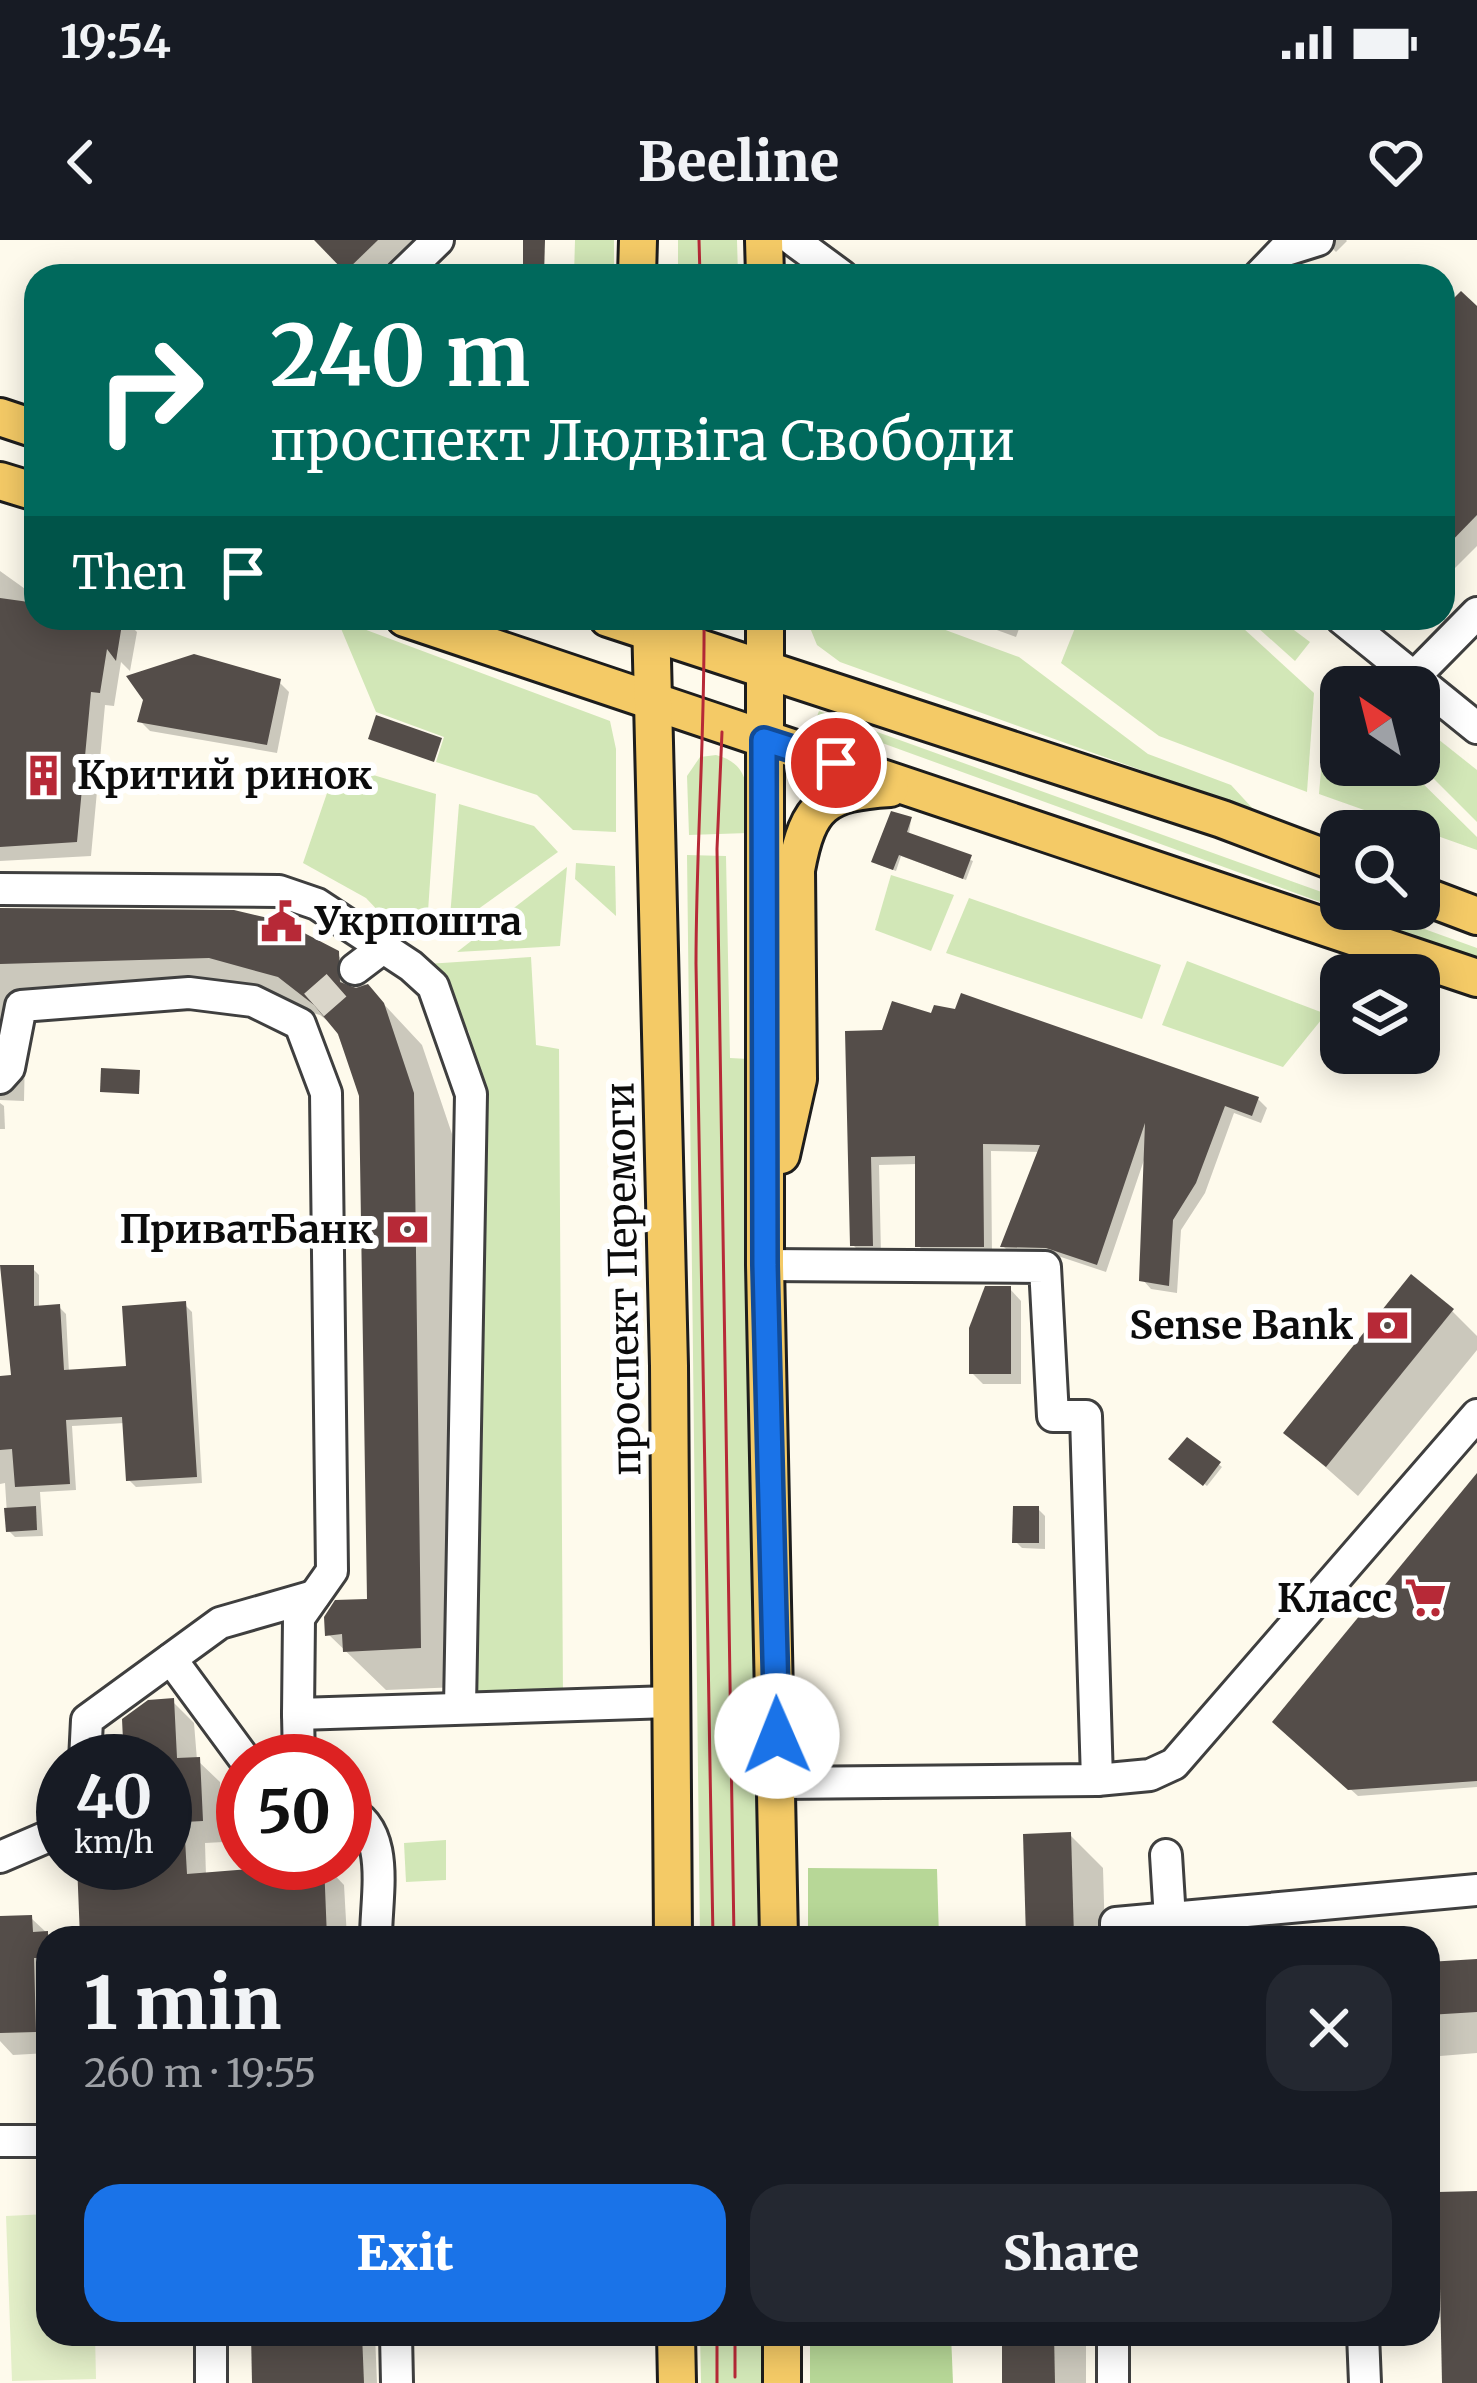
<!DOCTYPE html>
<meta charset="utf-8">
<style>
body{margin:0;font-family:Merriweather,serif;background:#242831;color:#f1f3f6;height:100vh;display:flex;flex-direction:column;font-size:45px;white-space:nowrap}
*{box-sizing:border-box;margin:0}
p{font-size:39px;color:#9ea1a6}
.icon{flex:none;width:66px;height:66px;fill:none;stroke:currentColor;stroke-width:2;stroke-linecap:round;stroke-linejoin:round}
.map{position:relative;flex:1;overflow:hidden}
.side{position:absolute;left:36px;top:1686px;width:1404px;height:420px;display:flex;flex-direction:column;background:#171b24;border-radius:36px;box-shadow:0 6px 30px #0003}
.side>*{flex:none}
.hud{position:absolute;left:24px;top:24px;width:1431px;height:366px;border-radius:36px;box-shadow:0 6px 30px #0003;background:#00695c;color:#fff;overflow:hidden}
.needle{width:78px;rotate:325deg}
.fabs{position:absolute;left:1320px;top:426px;display:grid;gap:24px}
.fabs a{display:grid;place-items:center;width:120px;height:120px;border-radius:24px;background:#171b24;box-shadow:0 6px 30px #0003;font-size:60px}
.speed{position:absolute;left:36px;top:1494px;display:flex;gap:24px;font-size:60px;font-weight:700;text-align:center}
.speed>*{display:grid;place-content:center;width:156px;height:156px;border-radius:50%;background:#171b24;box-shadow:0 6px 30px #0003;line-height:1}
.speed small{font-size:30px;font-weight:400}
.speed .limit{border:18px solid #d22;background:#fff;color:#111}
.pin{position:absolute;display:grid;place-items:center;width:102px;height:102px;color:#fff;margin:-51px;border:6px solid #fff;border-radius:50%;box-shadow:0 3px 12px #0007}
.me{position:absolute;width:132px;margin:-66px;rotate:359deg;stroke-linejoin:round;filter:drop-shadow(0 0 9px #0008)}
.turn{display:flex;align-items:center;gap:42px;height:252px;padding:0 48px;font-size:54px}
.turn .icon{width:156px;height:156px;stroke-width:2.5}
.turn b{display:block;font-size:84px;line-height:102px}
.then{display:flex;align-items:center;height:114px;padding:0 48px;background:#0003;gap:24px;font-size:45px}
.round{display:grid;place-items:center;flex:none;width:126px;height:126px;border-radius:36px;background:#242831}
.overview{display:flex;align-items:center;justify-content:space-between;height:204px;padding:0 48px}
h1{font-size:72px;font-weight:800;line-height:90px}
.cta{display:flex;gap:24px;margin-top:auto;padding:24px 48px}
.cta a{flex:1;height:138px;border-radius:36px;background:#1a73e8;color:#fff;font-size:48px;font-weight:800;line-height:138px;text-align:center}
.cta a+a{background:#242831;color:#f1f3f6}
.status{display:flex;justify-content:space-between;align-items:center;height:84px;padding:0 60px;background:#171b24;direction:ltr}
.status svg{height:33px;fill:currentColor}
header{display:flex;justify-content:space-between;align-items:center;height:156px;padding:0 48px;background:#171b24;font-size:54px;font-weight:800}
.map>svg:first-child{display:block}
.green{fill:#d2e7b7}
.forest{fill:#b7d797}
.pitch{fill:#e3efc8}
.shadow{fill:#0003}
.building{fill:#544d49}
.lines{fill:none;stroke-linecap:round;stroke-linejoin:round}
.minor-tunnel{stroke:#dad6ca;stroke-width:30;stroke-dasharray:30 15;stroke-linecap:butt}
.minor-casing{stroke:#3f3f3f;stroke-width:36}
.major-casing{stroke:#1d1d1d;stroke-width:42}
.minor{stroke:#fff;stroke-width:30}
.major{stroke:#f4ca66;stroke-width:36}
.tram{stroke:#b72937;stroke-width:3}
.route-casing{stroke:#114b97;stroke-width:30}
.route{stroke:#1a73e8;stroke-width:21}
.labels{text-anchor:middle;stroke-width:12;stroke-linejoin:round;paint-order:stroke}
.poi-label{font-size:39px;font-weight:bold;fill:#0c0c0c;stroke:#fff;text-anchor:end}
.street-label{font-size:39px;fill:#0c0c0c;stroke:#fff}
</style>
<div class="status"><b>19:54</b><svg viewBox="0 0 49 12"><path d="M0 12V9h3v3zM5 12V6h3v6zM10 12V3h3v9zM15 12V0h3v12zM26 1h20v11H26zM47 4h2v5h-2z"/></svg></div>
<header><svg class="icon" aria-label="back" viewBox="0 0 24 24"><path d="M15 5l-7 7 7 7"/></svg>Beeline<svg class="icon" aria-label="heart" viewBox="0 0 24 24"><path d="M12 20l-8-8c-3-5 5-10 8-4 3-6 11-1 8 4z"/></svg></header>
<div class="map">
<svg width="1477" height="2143" viewBox="0 0 1477 2143">
<rect width="100%" height="100%" fill="#fefaec"/>
<!-- green -->
<g class="green">
<path d="M 575,0 L 614,0 L 614,36 L 574,36 Z"/>
<path d="M 678,0 L 737,0 L 738,36 L 678,36 Z"/>
<path d="M 806,378 L 913,378 L 1019,417 L 1148,514 L 1231,545 L 1255,571 L 840,422 L 817,405 Z"/>
<path d="M 1079,378 L 1232,378 L 1314,453 L 1307,552 L 1159,496 L 1061,423 Z"/>
<path d="M 1247,378 L 1278,378 L 1310,402 L 1295,421 Z"/>
<path d="M 337,379 L 610,481 L 616,509 L 616,592 L 573,590 L 537,555 L 436,522 L 444,497 L 376,472 Z"/>
<path d="M 1328,449 L 1341,462 L 1341,525 L 1404,525 L 1477,597 L 1477,610 L 1319,554 Z"/>
<path d="M 819,471 L 1341,659 L 1341,669 L 1369,669 L 1477,708 L 1477,719 L 816,479 Z"/>
<path d="M 1419,484 L 1477,530 L 1477,582 L 1419,524 Z"/>
<path d="M 716,515 C 755,525 747,559 748,593 L 689,595 L 687,536 L 700,517 Z"/>
<path d="M 337,524 L 436,554 L 427,686 L 405,699 L 366,658 L 303,623 Z"/>
<path d="M 459,564 L 534,586 L 558,612 L 449,690 Z"/>
<path d="M 687,615 L 726,616 L 730,818 L 749,819 L 759,1698 L 700,1698 Z"/>
<path d="M 576,623 L 615,626 L 616,676 L 575,639 Z"/>
<path d="M 567,627 L 560,706 L 457,712 Z"/>
<path d="M 891,635 L 954,655 L 931,711 L 875,690 Z"/>
<path d="M 969,658 L 1161,725 L 1142,779 L 946,713 Z"/>
<path d="M 531,717 L 536,805 L 559,809 L 563,1459 L 472,1461 L 477,840 L 469,792 L 427,724 Z"/>
<path d="M 1187,721 L 1326,774 L 1283,827 L 1162,785 Z"/>
<path d="M 446,1600 L 446,1640 L 406,1642 L 404,1603 Z"/>
<path d="M 700,2094 L 762,2094 L 763,2143 L 701,2143 Z"/>
</g>
<!-- forest -->
<g class="forest">
<path d="M 808,1628 L 937,1629 L 939,1698 L 808,1698 Z"/>
<path d="M 810,2094 L 951,2094 L 953,2143 L 810,2143 Z"/>
</g>
<!-- pitch -->
<path class="pitch" d="M 48,1974 L 48,2094 L 95,2094 L 96,2139 L 12,2141 L 6,1976 Z"/>
<!-- shadow -->
<g class="shadow">
<path d="M 318,0 L 417,0 L 380,36 L 353,36 Z"/>
<path d="M 1324,0 L 1346,0 L 1347,1 L 1336,12 Z"/>
<path d="M 1477,70 L 1477,306 L 1443,340 L 1443,74 Z"/>
<path d="M 0,331 L 28,351 L 23,364 L 36,366 L 36,378 L 123,378 L 137,392 L 130,431 L 121,422 L 114,466 L 105,465 L 91,616 L 0,621 Z"/>
<path d="M 964,378 L 1023,378 L 1016,397 Z"/>
<path d="M 279,442 L 289,452 L 277,513 L 150,491 L 140,481 Z"/>
<path d="M 911,579 L 909,595 L 973,621 L 966,640 L 901,616 L 896,631 L 877,624 Z"/>
<path d="M 0,671 L 337,714 L 422,805 L 452,894 L 459,1447 L 386,1450 L 328,1394 L 370,1362 L 362,856 L 335,787 L 320,775 L 250,756 L 26,763 L 24,861 L 0,860 Z"/>
<path d="M 848,794 L 1258,859 L 1267,868 L 1261,883 L 1234,873 L 1205,953 L 1181,990 L 1177,1053 L 1151,1049 L 1142,1039 L 1145,917 L 1106,1032 L 1058,1016 L 1012,1015 L 1003,1006 L 1040,912 L 991,911 L 992,1015 L 927,1015 L 918,1005 L 918,924 L 879,925 L 881,1014 L 862,1014 L 853,1005 Z"/>
<path d="M 0,863 L 4,866 L 5,889 L 0,889 Z"/>
<path d="M 32,1028 L 39,1035 L 39,1068 L 59,1067 L 66,1074 L 69,1133 L 129,1129 L 185,1065 L 192,1072 L 202,1243 L 136,1247 L 129,1240 L 125,1183 L 72,1186 L 76,1250 L 40,1252 L 43,1296 L 15,1297 L 8,1290 L 5,1243 L 0,1244 L 0,1183 L 14,1138 Z"/>
<path d="M 1010,1049 L 1021,1061 L 1021,1144 L 983,1144 L 972,1133 Z"/>
<path d="M 1452,1071 L 1477,1096 L 1477,1110 L 1358,1256 L 1287,1193 Z"/>
<path d="M 1188,1201 L 1222,1227 L 1207,1246 L 1173,1219 Z"/>
<path d="M 1477,1237 L 1477,1547 L 1358,1556 L 1276,1482 Z"/>
<path d="M 1038,1269 L 1045,1276 L 1045,1309 L 1022,1308 L 1015,1301 Z"/>
<path d="M 172,1461 L 194,1483 L 197,1520 L 220,1542 L 224,1602 L 205,1603 L 206,1636 L 282,1632 L 281,1624 L 323,1623 L 344,1645 L 347,1698 L 48,1698 L 48,1813 L 13,1815 L 0,1801 L 0,1679 L 31,1678 L 48,1694 L 83,1693 L 80,1623 L 165,1623 L 165,1521 L 127,1521 Z"/>
<path d="M 1070,1595 L 1103,1628 L 1105,1698 L 1029,1698 Z"/>
<path d="M 1477,1721 L 1477,1813 L 1428,1817 L 1428,1724 Z"/>
<path d="M 254,2094 L 375,2094 L 377,2143 L 256,2143 Z"/>
<rect x="1005" y="2094" width="81" height="49"/>
</g>
<!-- building -->
<g class="building">
<path d="M 314,0 L 378,0 L 345,32 Z"/>
<path d="M 523,0 L 545,0 L 544,36 L 523,36 Z"/>
<path d="M 1461,51 L 1477,66 L 1477,275 L 1443,310 L 1443,69 Z"/>
<path d="M 0,358 L 36,363 L 36,378 L 123,378 L 116,421 L 107,409 L 100,453 L 91,452 L 77,602 L 0,607 Z"/>
<path d="M 194,414 L 281,439 L 267,505 L 137,482 L 143,460 L 126,436 Z"/>
<path d="M 376,475 L 442,498 L 434,522 L 368,499 Z"/>
<path d="M 891,571 L 912,577 L 907,592 L 972,615 L 963,639 L 899,615 L 893,630 L 871,622 Z"/>
<path d="M 0,668 L 234,670 L 281,681 L 339,711 L 340,742 L 356,748 L 368,744 L 384,763 L 414,853 L 421,1408 L 343,1412 L 342,1394 L 325,1396 L 324,1377 L 335,1360 L 367,1359 L 359,856 L 338,794 L 314,765 L 278,737 L 209,718 L 0,724 Z"/>
<path d="M 961,753 L 1259,857 L 1252,876 L 1225,866 L 1196,943 L 1173,980 L 1169,1046 L 1139,1041 L 1145,883 L 1097,1025 L 1046,1008 L 1000,1007 L 1040,905 L 983,904 L 984,1007 L 915,1007 L 915,916 L 871,917 L 873,1006 L 850,1006 L 845,791 L 882,790 L 892,761 L 931,773 L 934,765 L 955,769 Z"/>
<path d="M 101,828 L 140,830 L 139,854 L 100,852 Z"/>
<path d="M 0,1025 L 34,1025 L 34,1066 L 60,1064 L 64,1130 L 126,1126 L 122,1066 L 186,1061 L 197,1237 L 126,1241 L 122,1177 L 66,1180 L 70,1244 L 15,1247 L 12,1209 L 0,1210 L 0,1136 L 11,1135 Z"/>
<path d="M 1411,1034 L 1454,1069 L 1326,1227 L 1283,1193 Z"/>
<path d="M 985,1046 L 1011,1046 L 1011,1134 L 969,1134 L 969,1088 Z"/>
<path d="M 1187,1197 L 1221,1222 L 1203,1246 L 1168,1219 Z"/>
<path d="M 1477,1233 L 1477,1541 L 1348,1550 L 1272,1482 Z"/>
<path d="M 36,1266 L 37,1290 L 6,1292 L 4,1268 Z"/>
<path d="M 1013,1266 L 1039,1266 L 1039,1303 L 1012,1303 Z"/>
<path d="M 174,1458 L 177,1518 L 200,1517 L 203,1581 L 184,1582 L 187,1634 L 324,1623 L 327,1698 L 80,1698 L 77,1623 L 165,1623 L 165,1521 L 124,1521 L 122,1479 L 148,1460 Z"/>
<path d="M 1071,1592 L 1074,1698 L 1026,1698 L 1023,1594 Z"/>
<path d="M 32,1675 L 33,1692 L 48,1691 L 48,1718 L 34,1718 L 36,1792 L 0,1793 L 0,1676 Z"/>
<path d="M 1477,1719 L 1477,1772 L 1428,1775 L 1428,1722 Z"/>
<path d="M 1477,1951 L 1477,2143 L 1442,2143 L 1438,1952 Z"/>
<path d="M 251,2094 L 362,2094 L 364,2143 L 252,2143 Z"/>
<path d="M 1002,2094 L 1054,2094 L 1055,2143 L 1002,2143 Z"/>
</g>
<g class="lines">
<!-- minor-tunnel -->
<path class="minor-tunnel" d="M 314,765 L 355,729"/>
<defs>
<g id="minor">
<path d="M 793,0 L 842,36"/>
<path d="M 401,36 L 438,0"/>
<path d="M 1259,36 L 1283,11 L 1318,0"/>
<path d="M 1341,378 L 1477,488"/>
<path d="M 1414,437 L 1477,373"/>
<path d="M 0,649 L 279,651 L 317,664 L 411,726 L 433,746 L 471,854 L 460,1467"/>
<path d="M 355,729 L 384,707"/>
<path d="M 0,838 L 9,828 L 21,766 L 189,753 L 253,761 L 300,784 L 326,853 L 332,1331 L 299,1378 L 298,1474 L 670,1462"/>
<path d="M 765,1025 L 1045,1027 L 1053,1176 L 1086,1176 L 1097,1540"/>
<path d="M 171,1419 L 246,1521"/>
<path d="M 298,1474 L 299,1521"/>
<path d="M 85,1521 L 87,1480 L 220,1383 L 314,1356"/>
<path d="M 778,1543 L 1097,1540 L 1150,1535 L 1174,1524 L 1477,1175"/>
<path d="M 345,1569 C 392,1589 376,1654 376,1698"/>
<path d="M 1166,1615 L 1170,1679"/>
<path d="M 0,1617 L 63,1590"/>
<path d="M 1116,1698 L 1116,1683 L 1477,1650"/>
<path d="M 0,1901 L 48,1901"/>
<path d="M 211,2094 L 211,2143"/>
<path d="M 396,2094 L 397,2143"/>
<path d="M 1113,2094 L 1113,2143"/>
<path d="M 1363,2094 L 1365,2143"/>
</g>
<g id="major">
<path d="M 764,0 L 765,36"/>
<path d="M 637,36 L 638,0"/>
<path d="M 0,177 L 36,189"/>
<path d="M 0,241 L 36,252"/>
<path d="M 405,378 L 1477,738"/>
<path d="M 608,378 L 1222,579 L 1341,624"/>
<path d="M 651,378 L 669,1126 L 673,1698"/>
<path d="M 765,378 L 765,1025 L 779,1698"/>
<path d="M 1419,654 L 1477,676"/>
<path d="M 781,915 L 798,839 L 796,630 C 808,564 825,552 890,548"/>
<path d="M 676,2094 L 677,2143"/>
<path d="M 782,2094 L 782,2143"/>
</g>
</defs>
<!-- minor casing -->
<use href="#minor" class="minor-casing"/>
<!-- major casing -->
<use href="#major" class="major-casing"/>
<!-- minor -->
<use href="#minor" class="minor"/>
<!-- major -->
<use href="#major" class="major"/>
<!-- tram -->
<g class="tram">
<path d="M 699,0 L 700,36"/>
<path d="M 704,378 C 705,494 696,608 696,724 L 713,1698"/>
<path d="M 722,492 L 717,609 L 734,1698"/>
<path d="M 717,2094 L 717,2143"/>
<path d="M 735,2094 L 735,2137"/>
</g>
</g>
<g class="lines">
<defs>
<path id="route" d="M 777,1496 L 765,1025 L 764,500 L 836,523"/>
</defs>
<!-- route casing -->
<use href="#route" class="route-casing"/>
<!-- route -->
<use href="#route" class="route"/>
</g>
<!-- icons -->
<defs>
<symbol id="building-bare" viewBox="-9 -9 18 18"><path d="M-4-6H4V6H1V3H-1V6H-4ZM-2.5-4.3h1.7v1.8h-1.7ZM.8-4.3h1.7v1.8H.8ZM-2.5-1h1.7V.8h-1.7ZM.8-1h1.7V.8H.8Z" fill="#b72937" stroke="#fff" stroke-width="2.5" paint-order="stroke"/></symbol>
<symbol id="civic-bare" viewBox="-9 -9 18 18"><path d="M-.6-6.5H3V-4.5H.6V-3L4-1V1h2V6H-6V1h2V-1L-.6-3ZM-1.2 2.5V6h2.4V2.5Z" fill="#b72937" stroke="#fff" stroke-width="2.5" paint-order="stroke"/></symbol>
<symbol id="bank-bare" viewBox="-9 -9 18 18"><path d="M-6-4H6V4H-6ZM0-2.3a2.3 2.3 0 1 0 0 4.6a2.3 2.3 0 1 0 0-4.6Z" fill="#b72937" stroke="#fff" stroke-width="2.5" paint-order="stroke"/></symbol>
<symbol id="supermarket-bare" viewBox="-9 -9 18 18"><path d="M-6-5.5h2.5l.6 2H6L4.5 2H-2.5L-4.4-4H-6ZM-1.5 3.2a1.3 1.3 0 1 0 .1 0ZM3 3.2a1.3 1.3 0 1 0 .1 0Z" fill="#b72937" stroke="#fff" stroke-width="2.5" paint-order="stroke"/></symbol>
</defs>
<g fill-rule="evenodd">
<use href="#building-bare" x="14" y="506" width="59" height="59"/>
<use href="#civic-bare" x="252" y="652" width="59" height="59"/>
<use href="#bank-bare" x="378" y="960" width="59" height="59"/>
<use href="#bank-bare" x="1358" y="1056" width="59" height="59"/>
<use href="#supermarket-bare" x="1396" y="1328" width="59" height="59"/>
</g>
<g class="labels">
<!-- poi labels -->
<g class="poi-label">
<text x="77" y="549" text-anchor="start">Критий ринок</text>
<text x="315" y="695" text-anchor="start">Укрпошта</text>
<text x="373" y="1003">ПриватБанк</text>
<text x="1353" y="1099">Sense Bank</text>
<text x="1392" y="1372">Класс</text>
</g>
<!-- street labels -->
<g class="street-label">
<text transform="translate(623 1039) rotate(-91)" y="14">проспект Перемоги</text>
</g>
</g>
</svg>
<div class="fabs">
<a><svg class="needle" viewBox="-14 -14 28 28"><path d="M0-13l5 13h-10z" fill="#e53935"/><path d="M0 13l5-13h-10z" fill="#9ea1a6"/></svg></a>
<a><svg class="icon" aria-label="search" viewBox="0 0 24 24"><circle cx="10" cy="10" r="6"/><path d="M15 15l6 6"/></svg></a>
<a><svg class="icon" aria-label="layers" viewBox="0 0 24 24"><path d="M12 4l9 5-9 5-9-5zM3 14l9 5 9-5"/></svg></a>
</div>
<div class="speed"><div>40<small>km/h</small></div><div class="limit">50</div></div>
<div class="pin" style="left:836px;top:523px;background:#d93025"><svg class="icon" aria-label="arrive" viewBox="0 0 24 24"><path d="M6 21V4h12l-3 4 3 4H6"/></svg></div>
<svg class="me" style="left:777px;top:1496px" viewBox="-20 -20 40 40"><circle r="19" fill="#fff"/><path d="M0-13L10 11 0 6-10 11z" fill="#1a73e8"/></svg>
<div class="hud">
<div class="turn"><svg class="icon" aria-label="right" viewBox="0 0 24 24"><path d="M7 20v-9h11M14 6l5 5-5 5"/></svg><div><b>240 m</b>проспект Людвіга Свободи</div></div>
<div class="then">Then<svg class="icon" aria-label="arrive" viewBox="0 0 24 24"><path d="M6 21V4h12l-3 4 3 4H6"/></svg></div>
</div>
<section class="side">
<div class="overview"><div><h1>1 min</h1><p>260 m · 19:55</p></div><a class="round"><svg class="icon" aria-label="close" viewBox="0 0 24 24"><path d="M6 6l12 12M18 6L6 18"/></svg></a></div>
<div class="cta"><a>Exit</a><a>Share</a></div>
</section>
</div>
